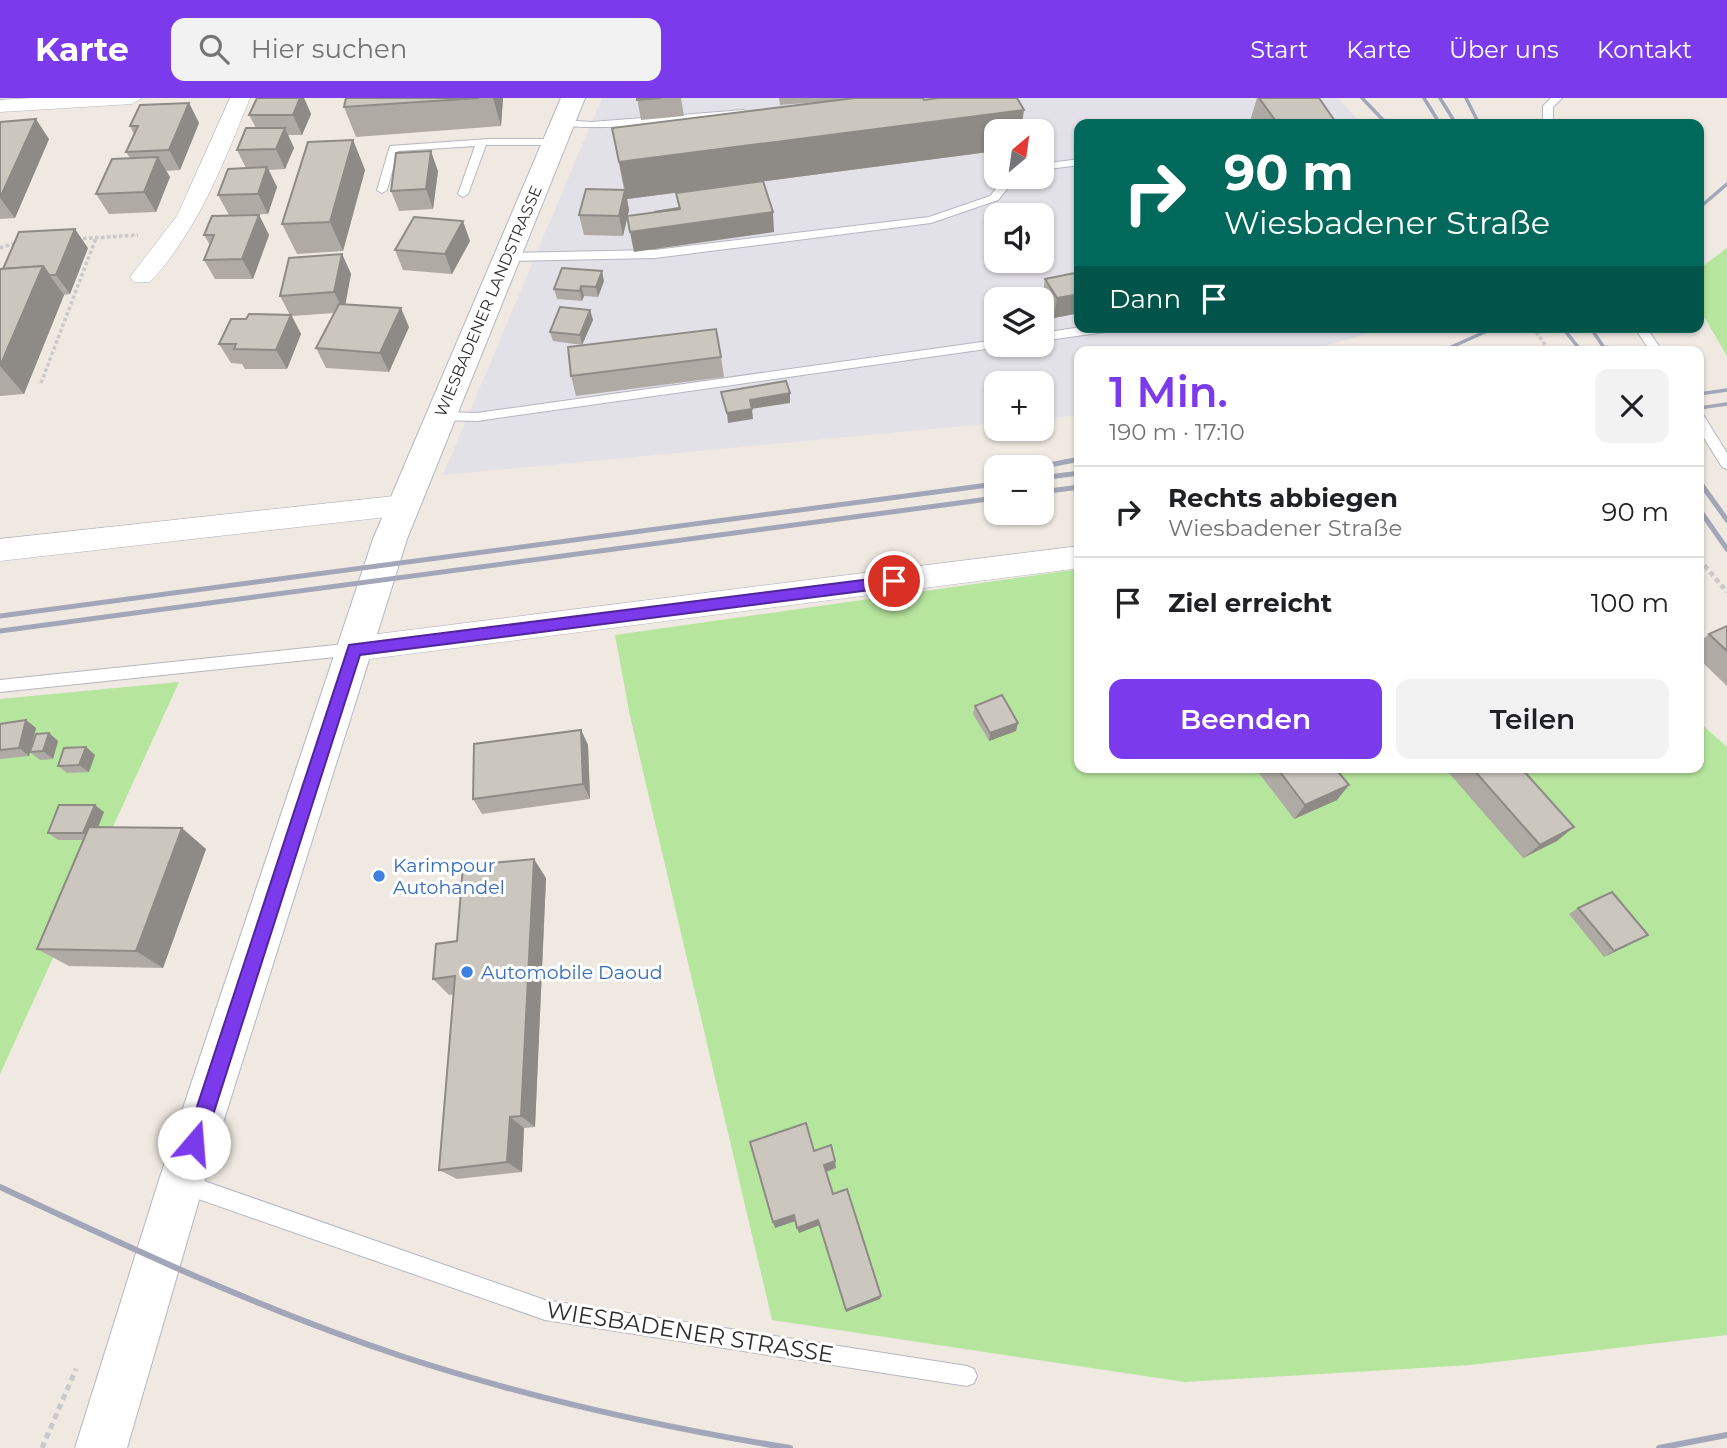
<!DOCTYPE html>
<html lang="de">
<meta charset="utf-8">
<style>
body{margin:0;font-family:Montserrat,sans-serif;background:#f2f2f2;color:#202124;height:100vh;display:flex;flex-direction:column;font-size:26px;white-space:nowrap}
*{box-sizing:border-box;margin:0}
p{font-size:23px;color:#757577}
.icon{flex:none;width:38px;height:38px;fill:none;stroke:currentColor;stroke-width:2;stroke-linecap:round;stroke-linejoin:round}
.map{position:relative;flex:1;overflow:hidden}
.drawer{position:absolute;left:1074px;top:248px;width:630px;height:427px;display:flex;flex-direction:column;background:#fff;border-radius:14px;box-shadow:0 2px 5px #0004}
.drawer>*{flex:none}
.hud{position:absolute;left:1074px;top:21px;width:630px;height:214px;border-radius:14px;box-shadow:0 2px 5px #0004;background:#00695c;color:#fff;overflow:hidden}
.needle{width:46px;rotate:29deg}
.fabs{position:absolute;left:984px;top:21px;display:grid;gap:14px}
.fabs a{display:grid;place-items:center;width:70px;height:70px;border-radius:14px;background:#fff;box-shadow:0 2px 5px #0004;font-size:35px}
.pin{position:absolute;display:grid;place-items:center;width:60px;height:60px;color:#fff;margin:-30px;border:4px solid #fff;border-radius:50%;box-shadow:0 2px 7px #0007}
.me{position:absolute;width:77px;margin:-38px;rotate:18deg;stroke-linejoin:round;filter:drop-shadow(0 0 5px #0008)}
.turn{display:flex;align-items:center;gap:24px;height:147px;padding:0 35px;font-size:32px}
.turn .icon{width:91px;height:91px;stroke-width:2.5}
.turn b{display:block;font-size:49px;line-height:60px}
.then{display:flex;align-items:center;height:66px;padding:0 35px;background:#0003;gap:14px;font-size:26px}
.round{display:grid;place-items:center;flex:none;width:74px;height:74px;border-radius:14px;background:#f2f2f2}
.overview{display:flex;align-items:center;justify-content:space-between;height:119px;padding:0 35px}
h1{font-size:42px;font-weight:600;line-height:52px;color:#7c3aed}
.action{display:flex;gap:14px;margin-top:auto;padding:14px 35px}
.action a{flex:1;height:80px;border-radius:14px;background:#7c3aed;color:#fff;font-size:28px;font-weight:600;line-height:80px;text-align:center}
.action a+a{background:#f2f2f2;color:#202124}
ul{padding:0;list-style:none}
li{display:flex;align-items:center;gap:21px;height:91px;padding:0 35px;border-top:2px solid #e0e0e0}
li div{flex:1}
li b{display:block;font-size:26px}
li em{font-style:normal}
header{display:flex;align-items:center;gap:42px;box-sizing:border-box;height:98px;padding:0 35px;background:#7c3aed;color:#fff}
header strong{font-size:33px}
nav{display:flex;gap:38px;margin-inline-start:auto;font-size:24px}
.search{width:490px;height:63px;background:#f2f2f2;display:flex;align-items:center;gap:18px;box-sizing:border-box;padding:0 24px;border-radius:14px;color:#757577;font-size:26px}
.map>svg:first-child{display:block}
.industrial{fill:#e3e1e8;fill-rule:evenodd}
.green{fill:#b6e59e}
.lines{fill:none;stroke-linecap:round;stroke-linejoin:round}
.service-casing{stroke:#b4b7c1;stroke-width:2}
.minor-casing{stroke:#b4b7c1;stroke-width:1}
.secondary-casing{stroke:#b4b7c1;stroke-width:2}
.path-far2{stroke:#c9c9c9;stroke-width:3.5;stroke-dasharray:3.5 2.5;stroke-linecap:butt}
.path-far1{stroke:#c9c9c9;stroke-width:4.5;stroke-dasharray:5 3.5;stroke-linecap:butt}
.path{stroke:#c9c9c9;stroke-width:5;stroke-dasharray:6 4.5;stroke-linecap:butt}
.service{fill:#fff;fill-rule:evenodd}
.minor{fill:#fff;fill-rule:evenodd}
.secondary{fill:#fff;fill-rule:evenodd}
.rail-far2{stroke:#a3a6b8;stroke-width:3.5}
.rail-far1{stroke:#a3a6b8;stroke-width:5}
.rail{stroke:#a3a6b8;stroke-width:6}
.wall{fill:#afaba4}
.shaded-wall{fill:#8e8b86}
.building{fill:#cbc7bf;stroke:#8e8b86;stroke-width:2}
.route{fill:#7c3aed;stroke:#51269a;stroke-width:2}
.shop-dot{fill:#3f7fe0;stroke:#fff;stroke-width:2.5}
.labels{text-anchor:middle;stroke-width:6;stroke-linejoin:round;paint-order:stroke}
.far-street-label{font-size:16px;fill:#2e2e2e;stroke:#fff}
.shop-label{font-size:19px;fill:#366cbe;stroke:#fff;text-anchor:start}
.near-street-label{font-size:23px;fill:#2e2e2e;stroke:#fff}
</style>
<header>
<strong>Karte</strong>
<div class="search"><svg class="icon" aria-label="search" viewBox="0 0 24 24"><circle cx="10" cy="10" r="6"/><path d="M15 15l6 6"/></svg>Hier suchen</div>
<nav><a>Start</a><a>Karte</a><a>Über uns</a><a>Kontakt</a></nav>
</header>
<div class="map">
<svg width="1727" height="1350" viewBox="0 0 1727 1350">
<rect width="100%" height="100%" fill="#efe9e1"/>
<!-- industrial -->
<path class="industrial" d="M 602,0 L 1338,0 L 1362,26 L 1080,26 L 1080,229 L 1390,229 L 1304,254 L 1080,254 L 1080,317 L 1041,321 L 1041,285 L 996,285 L 996,325 L 443,377 ZM 996,33 L 1041,33 L 1041,79 L 996,79 ZM 996,117 L 1041,117 L 1041,163 L 996,163 ZM 996,201 L 1041,201 L 1041,247 L 996,247 Z"/>
<!-- green -->
<g class="green">
<path d="M 1727,150 L 1727,258 L 1699,210 L 1699,171 Z"/>
<path d="M 1080,471 L 1080,670 L 1699,670 L 1699,624 L 1727,649 L 1727,1237 L 1470,1267 L 1185,1284 L 772,1222 L 630,618 L 615,537 Z"/>
<path d="M 179,584 L 0,976 L 0,601 Z"/>
</g>
<g class="lines">
<defs>
<g id="service">
<path d="M 1551,0 L 1562,0 L 1553,9 L 1553,26 L 1543,26 L 1543,8 Z"/>
<path d="M 744,12 L 749,15 L 748,17 C 721,22 574,36 558,25 L 563,22 L 592,24 Z"/>
<path d="M 489,41 L 554,41 L 559,44 L 554,47 L 486,47 L 468,96 L 463,99 L 458,96 L 475,48 L 398,53 L 387,92 L 382,95 L 377,92 L 390,48 Z"/>
<path d="M 1080,61 L 1080,67 L 1041,72 L 1041,66 Z"/>
<path d="M 1006,79 L 1017,79 L 998,102 L 931,125 L 655,160 L 507,163 L 501,159 L 507,155 L 655,152 L 929,119 L 990,98 Z"/>
<path d="M 1082,229 L 1118,229 L 1112,233 L 1041,243 L 1041,235 Z"/>
<path d="M 1634,229 L 1646,229 L 1663,254 L 1651,254 Z"/>
<path d="M 996,242 L 996,247 L 1002,247 L 1000,249 L 477,323 L 440,322 L 434,318 L 440,314 L 477,315 Z"/>
<path d="M 1699,317 L 1704,318 L 1727,355 L 1727,371 L 1722,369 L 1699,332 Z"/>
<path d="M 354,545 L 361,551 L 354,557 L 0,594 L 0,582 Z"/>
<path d="M 184,1076 L 545,1202 L 967,1268 L 974,1271 L 977,1278 L 974,1285 L 967,1288 L 545,1222 L 184,1096 L 177,1093 L 174,1086 L 177,1079 Z"/>
</g>
<g id="minor">
<path d="M 32,0 L 142,0 L 132,6 L 0,14 L 0,2 Z"/>
<path d="M 230,0 L 250,0 C 223,66 199,131 150,184 L 134,184 L 130,179 L 177,118 Z"/>
<path d="M 404,397 L 414,400 L 417,407 L 414,414 L 404,417 L 0,463 L 0,441 Z"/>
<path d="M 1080,448 L 1080,470 L 354,563 L 344,559 L 339,551 L 344,543 L 354,539 Z"/>
</g>
<path id="secondary" d="M 561,0 L 585,0 L 407,441 L 204,1085 L 127,1350 L 75,1350 L 158,1085 L 373,441 Z"/>
</defs>
<!-- service casing -->
<use href="#service" class="service-casing"/>
<!-- minor casing -->
<use href="#minor" class="minor-casing"/>
<!-- secondary casing -->
<use href="#secondary" class="secondary-casing"/>
<!-- path-far2 -->
<g class="path-far2">
<path d="M 77,141 L 138,137"/>
<path d="M 0,150 L 19,144"/>
<path d="M 1533,229 L 1550,254"/>
<path d="M 41,285 L 96,140"/>
</g>
<!-- path-far1 -->
<path class="path-far1" d="M 1699,461 L 1727,494"/>
<!-- path -->
<path class="path" d="M 42,1350 L 76,1271"/>
<!-- service -->
<use href="#service" class="service"/>
<!-- minor -->
<use href="#minor" class="minor"/>
<!-- secondary -->
<use href="#secondary" class="secondary"/>
<!-- rail-far2 -->
<g class="rail-far2">
<path d="M 1362,0 L 1387,26"/>
<path d="M 1424,0 L 1440,26"/>
<path d="M 1440,0 L 1456,26"/>
<path d="M 1466,0 L 1479,26"/>
<path d="M 1699,110 L 1727,86"/>
<path d="M 1562,229 L 1582,254"/>
<path d="M 1590,229 L 1607,254"/>
<path d="M 1440,254 L 1496,229"/>
<path d="M 1699,296 L 1727,292"/>
<path d="M 1699,310 L 1727,306"/>
</g>
<!-- rail-far1 -->
<g class="rail-far1">
<path d="M 1039,369 L 1080,361"/>
<path d="M 1041,380 L 1080,375"/>
<path d="M 1699,383 L 1727,422"/>
<path d="M 1041,394 L 1080,389"/>
<path d="M 1699,411 L 1727,451"/>
<path d="M 0,518 L 996,386"/>
<path d="M 0,533 L 996,400"/>
</g>
<!-- rail -->
<g class="rail">
<path d="M 0,1089 C 132,1151 265,1213 404,1259 C 530,1300 659,1329 790,1350"/>
<path d="M 1659,1350 L 1727,1337"/>
</g>
</g>
<!-- wall -->
<g class="wall">
<path d="M 257,0 L 304,0 L 311,16 L 302,37 L 288,37 L 294,50 L 285,71 L 269,72 L 277,89 L 268,116 L 229,117 L 218,97 L 246,70 L 237,52 L 256,30 L 249,17 Z"/>
<path d="M 346,0 L 503,0 L 501,28 L 356,39 L 344,9 Z"/>
<path d="M 637,0 L 681,0 L 684,18 L 641,22 Z"/>
<path d="M 779,0 L 849,0 L 924,2 L 996,33 L 996,53 L 627,101 L 629,112 L 623,138 L 584,137 L 579,117 L 624,92 L 612,30 L 832,3 L 780,7 Z"/>
<path d="M 1257,0 L 1319,0 L 1337,26 L 1249,26 Z"/>
<path d="M 189,5 L 199,25 L 180,72 L 166,73 L 170,79 L 156,114 L 109,116 L 96,96 L 130,60 L 126,54 L 134,36 L 130,28 Z"/>
<path d="M 0,24 L 49,41 L 15,120 L 0,121 Z"/>
<path d="M 353,42 L 365,72 L 343,153 L 297,156 L 282,126 Z"/>
<path d="M 438,73 L 433,111 L 399,113 L 391,93 Z"/>
<path d="M 259,117 L 269,137 L 253,181 L 215,181 L 204,162 L 210,147 L 204,137 Z"/>
<path d="M 470,143 L 452,176 L 403,172 L 395,152 Z"/>
<path d="M 88,150 L 70,196 L 64,197 L 24,296 L 0,298 L 0,171 Z"/>
<path d="M 342,156 L 351,176 L 345,206 L 409,229 L 389,274 L 326,270 L 316,250 L 334,215 L 292,218 L 301,236 L 287,271 L 245,271 L 242,266 L 231,265 L 219,246 L 246,221 L 290,217 L 280,198 Z"/>
<path d="M 1080,174 L 1080,215 L 1054,220 L 1042,201 L 1045,181 Z"/>
<path d="M 604,183 L 598,199 L 584,198 L 582,203 L 557,201 L 554,191 Z"/>
<path d="M 590,212 L 593,222 L 582,247 L 553,243 L 550,234 Z"/>
<path d="M 721,259 L 724,279 L 576,298 L 571,278 Z"/>
<path d="M 1727,528 L 1727,588 L 1699,561 L 1699,545 L 1709,536 Z"/>
<path d="M 975,608 L 1016,633 L 989,643 L 973,616 Z"/>
<path d="M 26,622 L 36,630 L 29,658 L 0,661 L 0,626 Z"/>
<path d="M 581,632 L 588,647 L 590,701 L 482,716 L 473,701 Z"/>
<path d="M 49,635 L 58,643 L 53,661 L 40,662 L 30,654 Z"/>
<path d="M 86,649 L 95,657 L 89,674 L 67,675 L 58,668 Z"/>
<path d="M 1255,670 L 1335,670 L 1337,702 L 1294,721 Z"/>
<path d="M 1451,670 L 1521,670 L 1557,743 L 1523,760 L 1448,674 Z"/>
<path d="M 104,714 L 98,729 L 206,751 L 163,870 L 69,868 L 37,851 L 83,742 L 58,742 L 48,735 Z"/>
<path d="M 546,780 L 535,1029 L 524,1030 L 522,1074 L 457,1081 L 439,1072 L 454,896 L 449,897 L 433,881 L 457,843 Z"/>
<path d="M 1578,810 L 1648,837 L 1604,859 L 1569,816 Z"/>
</g>
<!-- shaded-wall -->
<g class="shaded-wall">
<path d="M 300,0 L 304,0 L 311,16 L 302,37 L 293,17 Z"/>
<path d="M 493,0 L 503,0 L 501,28 Z"/>
<path d="M 189,5 L 199,25 L 180,72 L 169,52 Z"/>
<path d="M 1024,12 L 1021,33 L 996,33 L 996,53 L 627,101 L 629,112 L 623,138 L 619,118 L 625,92 L 619,64 Z"/>
<path d="M 36,21 L 49,41 L 15,120 L 0,100 Z"/>
<path d="M 285,30 L 294,50 L 285,71 L 276,51 Z"/>
<path d="M 353,42 L 365,72 L 343,153 L 330,124 Z"/>
<path d="M 431,53 L 438,73 L 433,111 L 426,91 Z"/>
<path d="M 158,59 L 170,79 L 156,114 L 144,94 Z"/>
<path d="M 267,69 L 277,89 L 268,116 L 258,96 Z"/>
<path d="M 773,114 L 774,134 L 634,154 L 630,134 Z"/>
<path d="M 259,117 L 269,137 L 253,181 L 242,161 Z"/>
<path d="M 463,123 L 470,143 L 452,176 L 445,156 Z"/>
<path d="M 75,131 L 88,150 L 70,196 L 56,177 Z"/>
<path d="M 342,156 L 351,176 L 344,214 L 334,194 Z"/>
<path d="M 43,168 L 64,197 L 24,296 L 0,268 Z"/>
<path d="M 602,173 L 604,183 L 598,199 L 596,189 Z"/>
<path d="M 581,188 L 584,198 L 582,203 L 580,193 Z"/>
<path d="M 1080,196 L 1080,215 L 1054,220 L 1057,200 Z"/>
<path d="M 401,210 L 409,229 L 389,274 L 380,255 Z"/>
<path d="M 590,212 L 593,222 L 582,247 L 580,237 Z"/>
<path d="M 291,217 L 301,236 L 287,271 L 276,252 Z"/>
<path d="M 790,295 L 790,305 L 751,311 L 750,302 Z"/>
<path d="M 752,311 L 753,321 L 728,325 L 727,315 Z"/>
<path d="M 26,622 L 36,630 L 29,658 L 19,650 Z"/>
<path d="M 1018,625 L 1016,633 L 989,643 L 990,635 Z"/>
<path d="M 581,632 L 588,647 L 590,701 L 583,686 Z"/>
<path d="M 49,635 L 58,643 L 53,661 L 43,653 Z"/>
<path d="M 86,649 L 95,657 L 89,674 L 79,667 Z"/>
<path d="M 1349,687 L 1337,702 L 1294,721 L 1305,707 Z"/>
<path d="M 95,707 L 104,714 L 93,742 L 83,735 Z"/>
<path d="M 1574,729 L 1557,743 L 1523,760 L 1540,747 Z"/>
<path d="M 182,730 L 206,751 L 163,870 L 136,853 Z"/>
<path d="M 534,761 L 546,780 L 535,1029 L 521,1018 Z"/>
<path d="M 1648,837 L 1637,843 L 1604,859 L 1614,853 Z"/>
<path d="M 510,1019 L 524,1030 L 522,1074 L 507,1064 Z"/>
<path d="M 835,1063 L 836,1070 L 826,1074 L 824,1067 Z"/>
<path d="M 794,1117 L 796,1123 L 775,1130 L 773,1124 Z"/>
<path d="M 818,1122 L 820,1127 L 799,1135 L 797,1130 Z"/>
<path d="M 881,1198 L 880,1201 L 846,1214 L 846,1212 Z"/>
</g>
<!-- building -->
<g class="building">
<path d="M 257,0 L 300,0 L 293,17 L 249,17 Z"/>
<path d="M 346,0 L 479,0 L 344,9 Z"/>
<path d="M 637,0 L 661,0 L 637,2 Z"/>
<path d="M 855,0 L 923,0 L 924,2 L 938,0 L 1017,0 L 1024,12 L 619,64 L 612,30 Z"/>
<path d="M 1259,0 L 1319,0 L 1337,26 L 1278,26 Z"/>
<path d="M 189,5 L 169,52 L 126,54 L 138,28 L 130,28 L 140,7 Z"/>
<path d="M 36,21 L 0,100 L 0,24 Z"/>
<path d="M 246,30 L 285,30 L 276,51 L 237,52 Z"/>
<path d="M 353,42 L 330,124 L 282,126 L 308,44 Z"/>
<path d="M 431,53 L 426,91 L 391,93 L 396,55 Z"/>
<path d="M 158,59 L 144,94 L 96,96 L 112,61 Z"/>
<path d="M 267,69 L 258,96 L 218,97 L 228,71 Z"/>
<path d="M 763,83 L 773,114 L 630,134 L 627,118 L 680,111 L 676,95 Z"/>
<path d="M 586,91 L 625,92 L 619,118 L 579,117 Z"/>
<path d="M 679,110 L 679,111 L 654,114 Z"/>
<path d="M 259,117 L 242,161 L 204,162 L 214,137 L 204,137 L 212,118 Z"/>
<path d="M 414,119 L 463,123 L 445,156 L 395,152 Z"/>
<path d="M 75,131 L 56,177 L 49,177 L 43,168 L 3,171 L 19,134 Z"/>
<path d="M 342,156 L 334,194 L 280,198 L 289,160 Z"/>
<path d="M 43,168 L 0,268 L 0,171 Z"/>
<path d="M 562,170 L 602,173 L 596,189 L 581,188 L 580,193 L 554,191 Z"/>
<path d="M 1080,174 L 1080,196 L 1057,200 L 1045,181 Z"/>
<path d="M 339,206 L 401,210 L 380,255 L 316,250 Z"/>
<path d="M 560,209 L 590,212 L 580,237 L 550,234 Z"/>
<path d="M 249,216 L 291,217 L 276,252 L 234,251 L 236,246 L 219,246 L 231,221 L 246,221 Z"/>
<path d="M 716,231 L 721,259 L 571,278 L 568,249 Z"/>
<path d="M 786,283 L 790,295 L 750,302 L 752,311 L 727,315 L 721,294 Z"/>
<path d="M 1727,528 L 1727,553 L 1709,536 Z"/>
<path d="M 1002,597 L 1018,625 L 990,635 L 975,608 Z"/>
<path d="M 26,622 L 19,650 L 0,652 L 0,626 Z"/>
<path d="M 581,632 L 583,686 L 473,701 L 474,646 Z"/>
<path d="M 49,635 L 43,653 L 30,654 L 36,636 Z"/>
<path d="M 86,649 L 79,667 L 58,668 L 64,650 Z"/>
<path d="M 1277,670 L 1335,670 L 1349,687 L 1305,707 Z"/>
<path d="M 1472,670 L 1521,670 L 1574,729 L 1540,747 Z"/>
<path d="M 59,707 L 95,707 L 83,735 L 48,735 Z"/>
<path d="M 89,729 L 182,730 L 136,853 L 37,851 Z"/>
<path d="M 534,761 L 521,1018 L 510,1019 L 507,1064 L 439,1072 L 455,878 L 433,881 L 436,846 L 457,843 L 463,768 Z"/>
<path d="M 1612,794 L 1648,837 L 1614,853 L 1578,810 Z"/>
<path d="M 806,1025 L 814,1053 L 831,1047 L 835,1063 L 824,1067 L 833,1096 L 847,1091 L 881,1198 L 846,1212 L 818,1122 L 797,1130 L 794,1117 L 773,1124 L 750,1044 Z"/>
</g>
<!-- route -->
<path class="route" d="M 894,478 L 901,483 L 894,489 L 360,557 L 204,1045 L 201,1051 L 194,1054 L 187,1051 L 185,1045 L 349,547 Z"/>
<!-- markers -->
<g class="shop-dot">
<circle cx="379" cy="778" r="7"/>
<circle cx="467" cy="874" r="7"/>
</g>
<g class="labels">
<!-- far-street labels -->
<g class="far-street-label">
<text transform="translate(488 203) rotate(-67)" y="6">WIESBADENER LANDSTRASSE</text>
</g>
<!-- shop labels -->
<g class="shop-label">
<text x="393" y="774">Karimpour<tspan x="393" dy="22">Autohandel</tspan></text>
<text x="481" y="881">Automobile Daoud</text>
</g>
<!-- near-street labels -->
<g class="near-street-label">
<text transform="translate(690 1234) rotate(9)" y="8">WIESBADENER STRASSE</text>
</g>
</g>
</svg>
<div class="fabs">
<a><svg class="needle" viewBox="-14 -14 28 28"><path d="M0-13l5 13h-10z" fill="#e53935"/><path d="M0 13l5-13h-10z" fill="#757577"/></svg></a>
<a><svg class="icon" aria-label="sound" viewBox="0 0 24 24"><path d="M4 9h4l5-4v14l-5-4H4zM17 9q2 3 0 6"/></svg></a>
<a><svg class="icon" aria-label="layers" viewBox="0 0 24 24"><path d="M12 4l9 5-9 5-9-5zM3 14l9 5 9-5"/></svg></a>
<a>+</a>
<a>−</a>
</div>
<div class="pin" style="left:894px;top:483px;background:#d93025"><svg class="icon" aria-label="arrive" viewBox="0 0 24 24"><path d="M6 21V4h12l-3 4 3 4H6"/></svg></div>
<svg class="me" style="left:194px;top:1045px" viewBox="-20 -20 40 40"><circle r="19" fill="#fff"/><path d="M0-13L10 11 0 6-10 11z" fill="#7c3aed"/></svg>
<div class="hud">
<div class="turn"><svg class="icon" aria-label="right" viewBox="0 0 24 24"><path d="M7 20v-9h11M14 6l5 5-5 5"/></svg><div><b>90 m</b>Wiesbadener Straße</div></div>
<div class="then">Dann<svg class="icon" aria-label="arrive" viewBox="0 0 24 24"><path d="M6 21V4h12l-3 4 3 4H6"/></svg></div>
</div>
<section class="drawer">
<div class="overview"><div><h1>1 Min.</h1><p>190 m · 17:10</p></div><a class="round"><svg class="icon" aria-label="close" viewBox="0 0 24 24"><path d="M6 6l12 12M18 6L6 18"/></svg></a></div>
<ul>
<li><svg class="icon" aria-label="right" viewBox="0 0 24 24"><path d="M7 20v-9h11M14 6l5 5-5 5"/></svg><div><b>Rechts abbiegen</b><p>Wiesbadener Straße</p></div><em>90 m</em></li>
<li><svg class="icon" aria-label="arrive" viewBox="0 0 24 24"><path d="M6 21V4h12l-3 4 3 4H6"/></svg><div><b>Ziel erreicht</b></div><em>100 m</em></li>
</ul>
<div class="action"><a>Beenden</a><a>Teilen</a></div>
</section>
</div>
